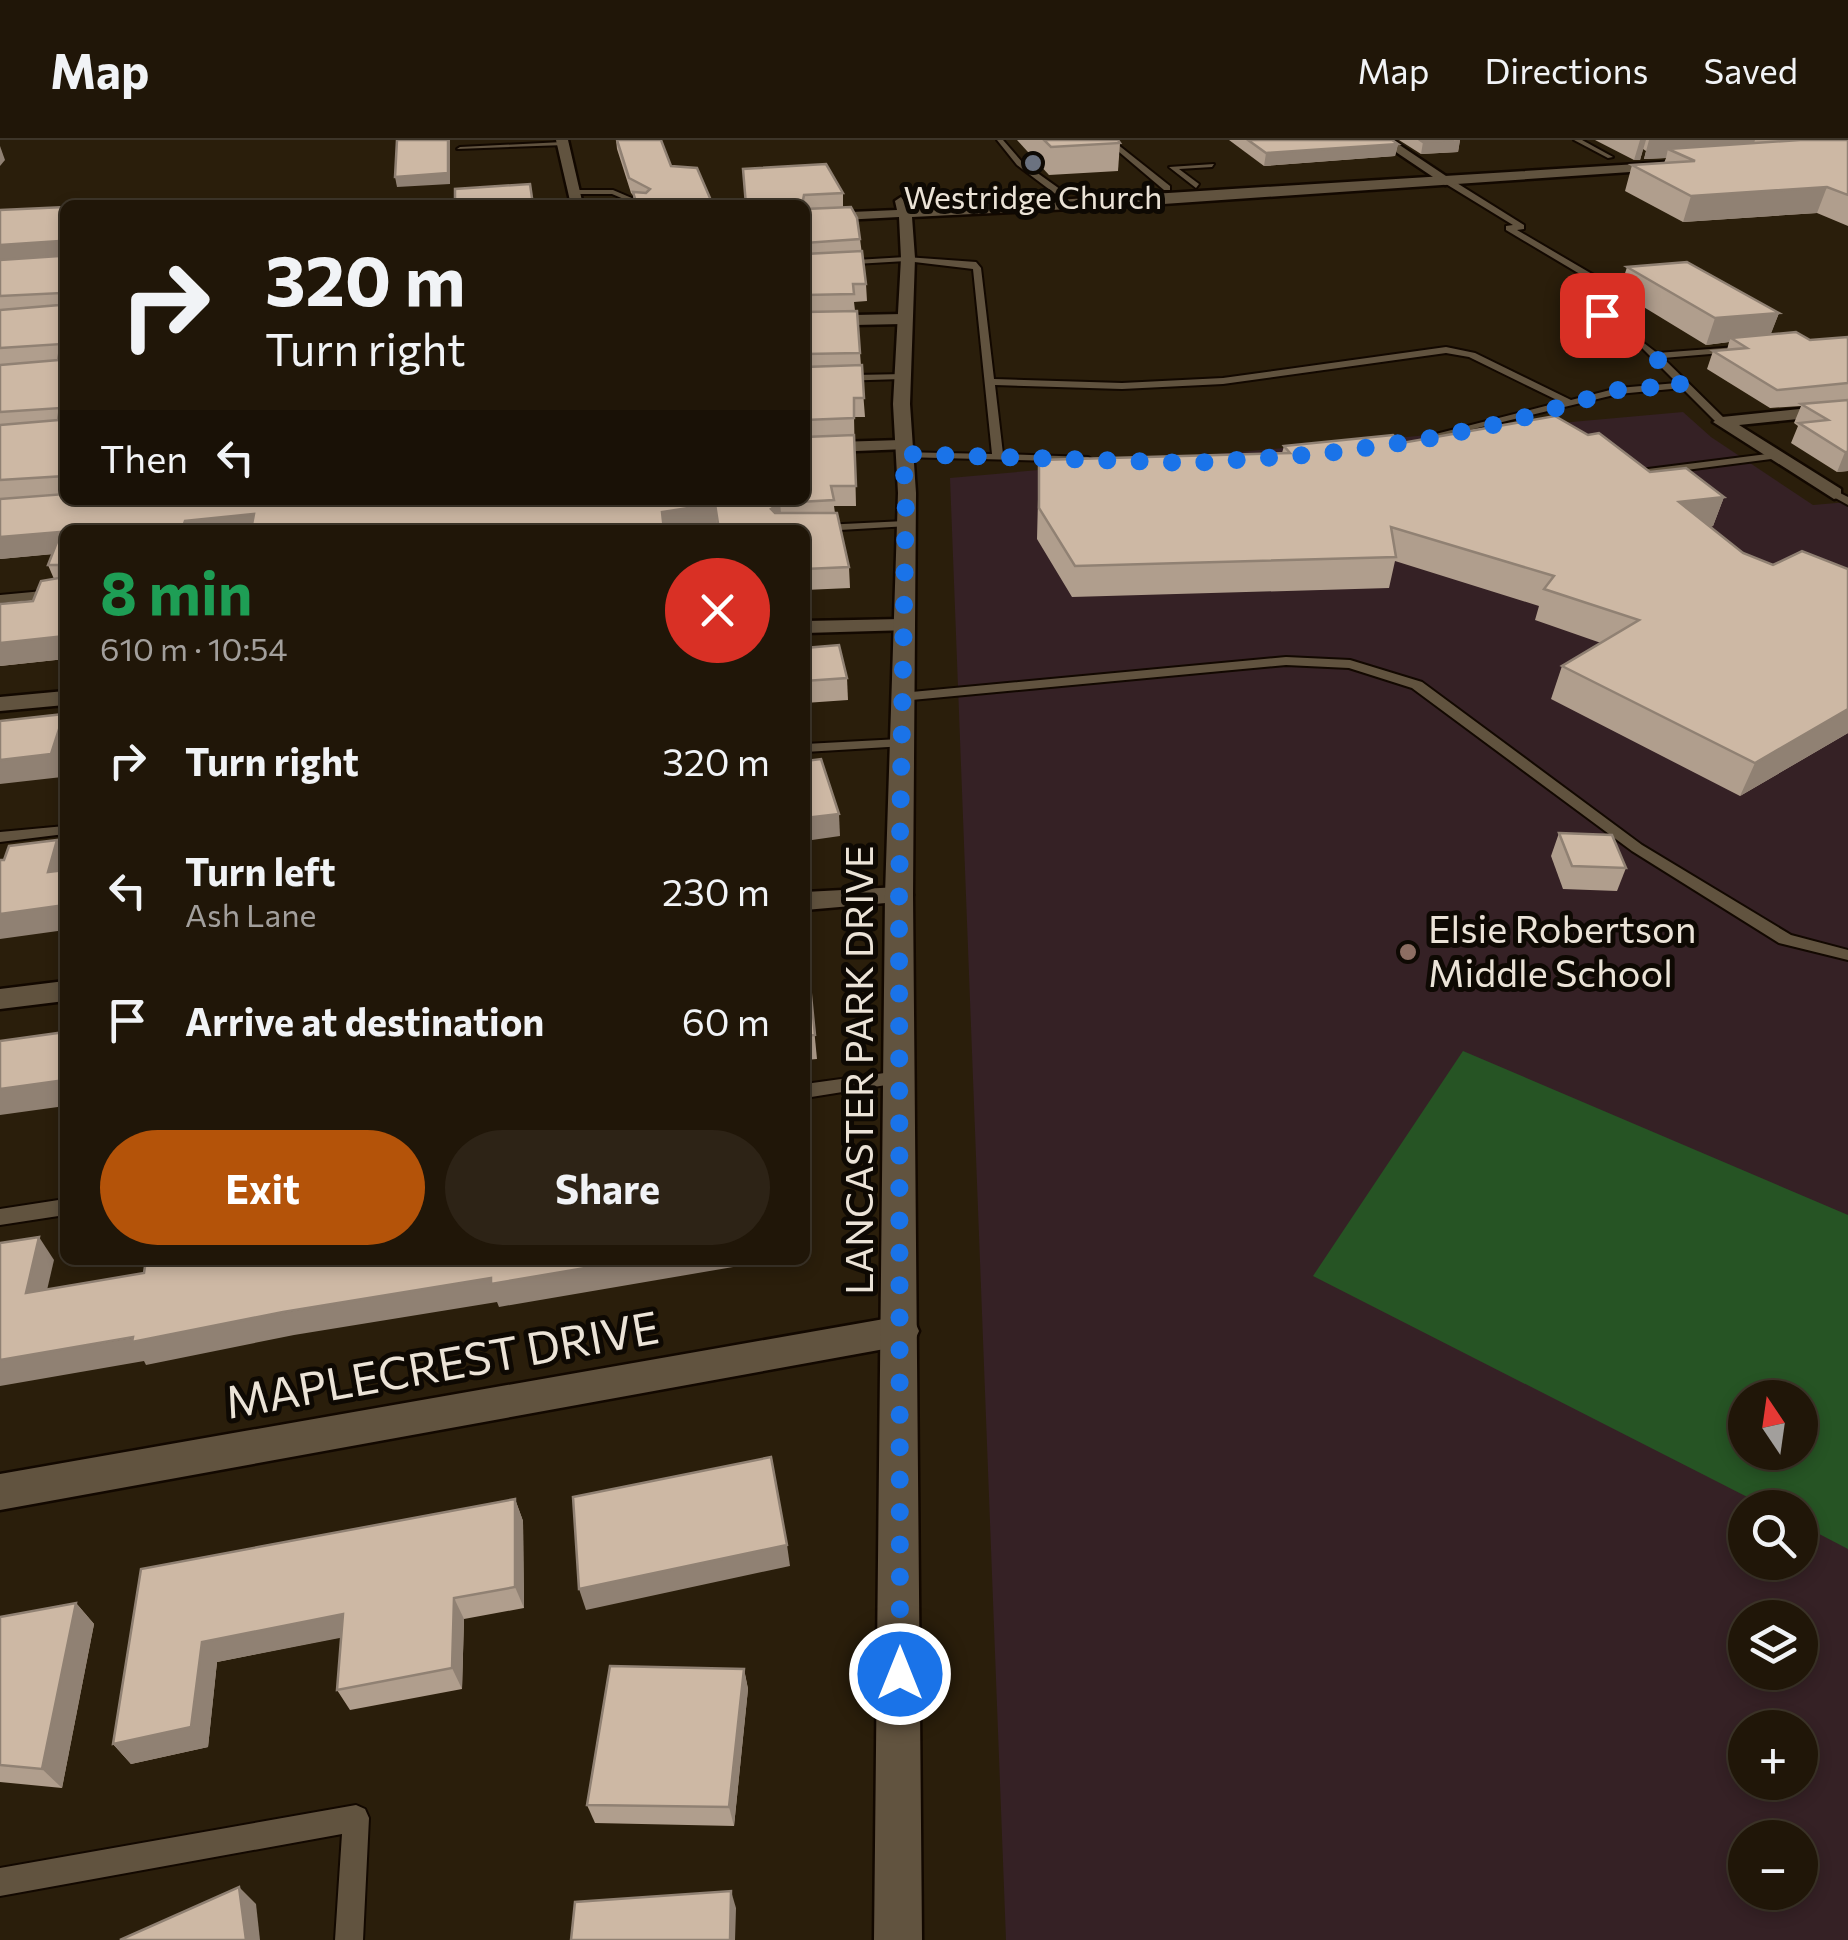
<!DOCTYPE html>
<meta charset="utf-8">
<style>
body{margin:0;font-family:Commissioner,sans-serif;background:#2d2316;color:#f1f3f6;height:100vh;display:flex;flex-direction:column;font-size:38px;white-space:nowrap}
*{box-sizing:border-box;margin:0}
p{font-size:32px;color:#a29f9c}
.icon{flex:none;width:55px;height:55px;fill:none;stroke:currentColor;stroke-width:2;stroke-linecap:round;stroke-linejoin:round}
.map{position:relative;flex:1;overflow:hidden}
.panel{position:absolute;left:60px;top:385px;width:750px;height:740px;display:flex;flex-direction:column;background:#201608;border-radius:15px;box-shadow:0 5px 15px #0003,0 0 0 2px #3d3529}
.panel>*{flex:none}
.hud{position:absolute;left:60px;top:60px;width:750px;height:305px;border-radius:15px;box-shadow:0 5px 15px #0003,0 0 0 2px #3d3529;background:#201608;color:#f1f3f6;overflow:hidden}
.needle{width:65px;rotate:347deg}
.tools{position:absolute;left:1728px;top:1240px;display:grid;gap:20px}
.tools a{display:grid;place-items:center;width:90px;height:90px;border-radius:50%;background:#201608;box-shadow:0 5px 15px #0003,0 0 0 2px #3d3529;font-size:50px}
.pin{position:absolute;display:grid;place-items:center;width:85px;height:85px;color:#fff;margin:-42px;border-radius:20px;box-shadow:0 5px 15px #0006}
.me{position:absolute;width:110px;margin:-55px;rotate:0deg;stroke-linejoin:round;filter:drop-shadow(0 0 8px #0008)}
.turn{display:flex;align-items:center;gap:35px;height:210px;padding:0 40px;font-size:45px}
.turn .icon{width:130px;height:130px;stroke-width:2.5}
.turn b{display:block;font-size:70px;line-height:85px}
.then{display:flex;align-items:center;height:95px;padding:0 40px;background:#0003;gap:20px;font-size:38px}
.round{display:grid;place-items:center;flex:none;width:105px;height:105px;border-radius:52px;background:#2d2316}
.headline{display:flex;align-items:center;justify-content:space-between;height:170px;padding:0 40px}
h1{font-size:60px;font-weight:700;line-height:75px;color:#1e9e55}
.cta{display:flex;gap:20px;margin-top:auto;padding:20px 40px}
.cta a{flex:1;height:115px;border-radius:60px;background:#b45309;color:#fff;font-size:40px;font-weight:700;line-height:115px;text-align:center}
.cta a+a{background:#2d2316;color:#f1f3f6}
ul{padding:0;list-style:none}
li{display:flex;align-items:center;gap:30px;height:130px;padding:0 40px}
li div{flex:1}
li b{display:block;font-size:38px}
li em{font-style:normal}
header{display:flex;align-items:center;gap:60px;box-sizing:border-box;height:140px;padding:0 50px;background:#201608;border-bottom:2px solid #3d3529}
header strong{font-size:48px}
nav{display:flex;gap:55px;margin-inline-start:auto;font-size:35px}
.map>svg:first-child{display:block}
.education{fill:#352125;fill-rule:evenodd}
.green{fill:#265424;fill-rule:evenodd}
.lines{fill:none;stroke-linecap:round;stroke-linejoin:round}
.lane-casing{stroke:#120800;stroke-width:4}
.street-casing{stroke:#120800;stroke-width:5}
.secondary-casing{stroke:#120800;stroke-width:5}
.lane{fill:#61533f;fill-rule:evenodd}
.street{fill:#61533f;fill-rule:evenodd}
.secondary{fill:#61533f;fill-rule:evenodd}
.wall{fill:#b09e8d}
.shaded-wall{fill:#908173}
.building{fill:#cdb8a4;stroke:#908173;stroke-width:2.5}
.route{stroke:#1a73e8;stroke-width:18;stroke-dasharray:0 32.4}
.worship-dot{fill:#6b7280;stroke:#0e0903;stroke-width:4}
.education-dot{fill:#8d6e63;stroke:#0e0903;stroke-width:4}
.labels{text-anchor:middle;stroke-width:10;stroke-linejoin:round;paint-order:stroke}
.far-poi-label{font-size:32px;fill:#ebe3d7;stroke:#0e0903}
.poi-label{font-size:38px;fill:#ebe3d7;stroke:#0e0903;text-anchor:start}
.street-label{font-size:38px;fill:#ebe3d7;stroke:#0e0903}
.near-street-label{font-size:45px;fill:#ebe3d7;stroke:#0e0903}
</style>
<header>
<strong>Map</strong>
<nav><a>Map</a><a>Directions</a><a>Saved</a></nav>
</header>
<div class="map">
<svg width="1848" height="1800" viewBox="0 0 1848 1800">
<rect width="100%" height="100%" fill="#2a1e0b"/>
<!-- education -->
<path class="education" d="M 1683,272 L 1711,297 L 1813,365 L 1848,362 L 1848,1800 L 1006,1800 L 950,338 ZM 1745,1258 L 1800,1258 L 1800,1312 L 1745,1312 ZM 1745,1368 L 1800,1368 L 1800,1422 L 1745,1422 ZM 1745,1478 L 1800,1478 L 1800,1532 L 1745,1532 ZM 1745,1588 L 1800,1588 L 1800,1642 L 1745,1642 ZM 1745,1698 L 1800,1698 L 1800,1752 L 1745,1752 Z"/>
<!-- green -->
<path class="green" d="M 1463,911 L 1848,1075 L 1848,1409 L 1800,1384 L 1800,1368 L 1767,1367 L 1313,1136 ZM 1745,1258 L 1800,1258 L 1800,1312 L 1745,1312 Z"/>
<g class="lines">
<defs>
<g id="lane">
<path d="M 997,0 L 1003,0 L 1022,22 L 1064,52 L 1064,56 L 1058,56 L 1017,25 Z"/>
<path d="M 1105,0 L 1112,0 L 1170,46 L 1170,50 L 1164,50 Z"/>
<path d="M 1574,0 L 1582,0 L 1613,17 L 1608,18 Z"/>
<path d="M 563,2 L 565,5 L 457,9 L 460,7 Z"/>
<path d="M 1214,24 L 1212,27 L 1179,29 L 1199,44 L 1196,48 L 1169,27 Z"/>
<path d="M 1446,40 L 1452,40 L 1524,85 L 1524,89 L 1517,90 L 1604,141 L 1604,145 L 1586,159 L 1657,213 L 1737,207 L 1739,209 L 1734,212 L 1663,218 L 1726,280 L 1726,284 L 1718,284 L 1682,248 L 1618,254 L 1424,301 L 1424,297 L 1561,262 L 1469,217 L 1446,213 L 1223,244 L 1122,249 L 995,245 L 1003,314 L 1088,317 L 1093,320 L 1092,322 L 902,317 L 898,316 L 898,312 L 992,314 L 973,129 L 906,121 L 805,127 L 805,123 L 906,117 L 976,122 L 981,128 L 994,239 L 1122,243 L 1223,238 L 1446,207 L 1475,213 L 1571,260 L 1618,248 L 1677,243 L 1642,208 L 1577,161 L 1577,157 L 1595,143 L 1506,90 L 1506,86 L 1513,85 L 1446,44 Z"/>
<path d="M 574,50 L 613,50 L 648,65 L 638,65 L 612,54 L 571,54 Z"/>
<path d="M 905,234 L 907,236 L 902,239 L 805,242 L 805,236 Z"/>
<path d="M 1775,313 L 1779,314 L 1779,318 L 1632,337 L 1627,334 L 1632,331 Z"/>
<path d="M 1834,350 L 1848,357 L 1848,365 L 1830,355 L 1829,353 Z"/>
<path d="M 905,381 L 911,384 L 909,386 L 805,392 L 805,390 L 776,390 L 782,387 Z"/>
<path d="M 65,449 L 65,457 L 0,463 L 0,455 Z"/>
<path d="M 1286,517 L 1350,520 L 1422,542 L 1642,705 L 1791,795 L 1848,810 L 1848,820 L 1779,803 L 1632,711 L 1412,548 L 1349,528 L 1286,525 L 901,561 L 894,557 L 901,553 Z"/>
<path d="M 900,599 L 905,600 L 905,606 L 805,612 L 805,604 Z"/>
<path d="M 65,686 L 65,694 L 0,702 L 0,692 Z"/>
<path d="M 899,931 L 908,937 L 905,942 L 805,958 L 805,944 Z"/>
<path d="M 65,1059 L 65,1075 L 0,1085 L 0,1069 Z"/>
<path d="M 356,1665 L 365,1669 L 369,1678 L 363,1800 L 335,1800 L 342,1694 L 0,1756 L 0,1728 Z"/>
</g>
<g id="street">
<path d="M 556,0 L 568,0 L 583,65 L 571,65 Z"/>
<path d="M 1378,0 L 1392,0 L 1455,42 L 1445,45 Z"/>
<path d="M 805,176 L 903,174 L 911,179 L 903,184 L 805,186 Z"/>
<path d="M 1848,264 L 1848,274 L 1739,285 L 1841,349 L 1841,357 L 1834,359 L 1713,282 L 1722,277 Z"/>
<path d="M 901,300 L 910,305 L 907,309 L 805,313 L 805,303 Z"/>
<path d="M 902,479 L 910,480 L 913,485 L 910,490 L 805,493 L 805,481 Z"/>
<path d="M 65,551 L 65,565 L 0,571 L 0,557 Z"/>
<path d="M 899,747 L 913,755 L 909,761 L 805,770 L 805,752 Z"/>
<path d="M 65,841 L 65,861 L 0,869 L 0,849 Z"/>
<path d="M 901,1176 L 914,1180 L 919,1191 L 914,1202 L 901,1206 L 0,1370 L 0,1334 Z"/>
</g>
<path id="secondary" d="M 1670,22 L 1674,29 L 1149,65 L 912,77 L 915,118 L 910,264 L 916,353 L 913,755 L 922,1800 L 874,1800 L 885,755 L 898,353 L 893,264 L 901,118 L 899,77 L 805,82 L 805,74 L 897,70 L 895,61 L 901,57 L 910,69 Z"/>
</defs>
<!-- lane casing -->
<use href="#lane" class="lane-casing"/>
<!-- street casing -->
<use href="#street" class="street-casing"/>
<!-- secondary casing -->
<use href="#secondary" class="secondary-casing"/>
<!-- lane -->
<use href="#lane" class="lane"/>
<!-- street -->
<use href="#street" class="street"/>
<!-- secondary -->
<use href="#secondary" class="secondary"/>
</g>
<!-- wall -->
<g class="wall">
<path d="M 616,0 L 661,0 L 671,26 L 713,65 L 635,65 L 633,55 L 631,53 L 617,9 Z"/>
<path d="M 1017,0 L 1118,0 L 1120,3 L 1118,31 L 1049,35 Z"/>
<path d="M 1229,0 L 1392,0 L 1398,4 L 1395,16 L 1264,26 Z"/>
<path d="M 1399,0 L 1460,0 L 1458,12 L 1421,14 Z"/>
<path d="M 1595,0 L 1848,0 L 1848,86 L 1817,73 L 1683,82 L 1625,51 L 1632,25 L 1664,23 L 1666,18 L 1644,19 L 1646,11 L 1643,9 L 1640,20 L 1634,20 Z"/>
<path d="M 743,29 L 843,53 L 843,68 L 860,99 L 866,144 L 867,161 L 854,162 L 860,213 L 865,277 L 854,277 L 856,366 L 834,366 L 835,373 L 849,427 L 850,448 L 805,450 L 805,390 L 718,390 L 717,385 L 65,390 L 65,519 L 0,526 L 0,464 L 33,461 L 54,439 L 48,425 L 52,414 L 0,419 L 0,70 L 65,67 L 65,360 L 805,360 L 805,65 L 746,65 Z"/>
<path d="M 1627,127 L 1779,173 L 1770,195 L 1810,200 L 1848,197 L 1848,331 L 1837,332 L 1791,303 L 1798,286 L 1794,283 L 1801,266 L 1770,268 L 1707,229 L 1713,211 L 1727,210 L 1729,202 L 1706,205 L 1619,152 Z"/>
<path d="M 1402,303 L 1650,332 L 1724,357 L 1713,386 L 1710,387 L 1743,413 L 1773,425 L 1848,429 L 1848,593 L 1740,656 L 1551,559 L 1562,526 L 1601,503 L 1535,480 L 1539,466 L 1395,421 L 1389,448 L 1072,457 L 1037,399 L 1039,320 L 1282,313 L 1284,306 Z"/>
<path d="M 805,508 L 847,538 L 848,560 L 805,563 Z"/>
<path d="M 1559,693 L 1626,728 L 1617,751 L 1563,749 L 1551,716 Z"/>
<path d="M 805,796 L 817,919 L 805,920 Z"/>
<path d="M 515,1359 L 523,1381 L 524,1468 L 464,1479 L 462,1549 L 350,1570 L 337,1550 L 341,1497 L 217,1522 L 208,1607 L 131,1624 L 113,1604 L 141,1429 Z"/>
<path d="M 76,1463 L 94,1484 L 62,1648 L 0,1642 L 0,1477 Z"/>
<path d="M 744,1529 L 748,1549 L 734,1686 L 595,1683 L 587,1665 Z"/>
</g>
<!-- shaded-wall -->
<g class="shaded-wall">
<path d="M 448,0 L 450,0 L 450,44 L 397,47 L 395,37 Z"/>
<path d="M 1460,0 L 1458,12 L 1421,14 L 1423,2 Z"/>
<path d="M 1640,0 L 1646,0 L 1640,20 L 1634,20 Z"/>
<path d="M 1649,0 L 1755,0 L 1751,12 L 1668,9 L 1666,18 L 1644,19 Z"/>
<path d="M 1398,4 L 1395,16 L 1264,26 L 1266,13 Z"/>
<path d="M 0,6 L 5,20 L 0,26 Z"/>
<path d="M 1827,47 L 1817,73 L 1683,82 L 1691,56 Z"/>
<path d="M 59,101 L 65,117 L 0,122 L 0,105 Z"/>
<path d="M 1779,173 L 1769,199 L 1731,198 L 1729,202 L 1706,205 L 1715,178 Z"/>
<path d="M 1845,312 L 1848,312 L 1848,331 L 1837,332 Z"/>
<path d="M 1724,357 L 1713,386 L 1668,392 L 1679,362 Z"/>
<path d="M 780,363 L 782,383 L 771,369 Z"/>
<path d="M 715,364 L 717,385 L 679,390 L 664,390 L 662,372 Z"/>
<path d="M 254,374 L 266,390 L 182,390 L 185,381 Z"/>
<path d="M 61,392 L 65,413 L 0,419 L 0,397 Z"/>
<path d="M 65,496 L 65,519 L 0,526 L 0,503 Z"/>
<path d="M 1848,569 L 1848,593 L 1740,656 L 1755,623 Z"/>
<path d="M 64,574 L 65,626 L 62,637 L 0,644 L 0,620 Z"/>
<path d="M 839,674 L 840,696 L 805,701 L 805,678 Z"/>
<path d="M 57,700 L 65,715 L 65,736 L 48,732 Z"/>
<path d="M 65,765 L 65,790 L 0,799 L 0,774 Z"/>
<path d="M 65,940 L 65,966 L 0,975 L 0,949 Z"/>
<path d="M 809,1090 L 811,1114 L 805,1115 L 805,1091 Z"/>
<path d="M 39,1097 L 54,1120 L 41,1176 L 26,1153 Z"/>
<path d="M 632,1120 L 774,1120 L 499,1167 L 497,1162 L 294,1195 L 146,1225 L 144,1221 L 0,1246 L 0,1220 L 491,1138 Z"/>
<path d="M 515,1359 L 523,1381 L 524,1468 L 515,1447 Z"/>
<path d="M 787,1405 L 790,1426 L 586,1470 L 579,1449 Z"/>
<path d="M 454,1458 L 464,1479 L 462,1549 L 452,1528 Z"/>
<path d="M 76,1463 L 94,1484 L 62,1648 L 42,1629 Z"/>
<path d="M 343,1474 L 355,1495 L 217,1522 L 208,1607 L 131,1624 L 113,1604 L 202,1502 Z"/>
<path d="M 744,1529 L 748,1549 L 734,1686 L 729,1667 Z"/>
<path d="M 239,1747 L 256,1764 L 260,1800 L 246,1800 Z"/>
<path d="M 731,1751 L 736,1768 L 735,1800 L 730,1800 Z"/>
</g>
<!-- building -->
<g class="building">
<path d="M 397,0 L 448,0 L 448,33 L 395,37 Z"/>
<path d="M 617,0 L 661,0 L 671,26 L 697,28 L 713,65 L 637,65 L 633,52 L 646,53 L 650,49 L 629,38 Z"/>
<path d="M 1044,0 L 1118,0 L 1120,3 L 1051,7 Z"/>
<path d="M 1248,0 L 1392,0 L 1398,4 L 1266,13 Z"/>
<path d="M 1420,0 L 1454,0 L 1423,2 Z"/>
<path d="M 1800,0 L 1848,0 L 1848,55 L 1827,47 L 1691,56 L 1632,25 L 1695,21 L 1668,9 Z"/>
<path d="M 826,24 L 843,53 L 804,55 L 802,65 L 746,65 L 743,29 Z"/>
<path d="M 530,44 L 533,65 L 455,65 L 455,49 Z"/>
<path d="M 182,61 L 180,65 L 104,65 Z"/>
<path d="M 65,67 L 65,336 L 0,340 L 0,285 L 58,280 L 60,268 L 0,272 L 0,225 L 58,220 L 61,204 L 0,208 L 0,170 L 59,165 L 61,153 L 0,156 L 0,120 L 59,116 L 63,112 L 59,101 L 0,105 L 0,70 Z"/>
<path d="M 851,67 L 857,78 L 860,99 L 805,103 L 805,69 Z"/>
<path d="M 862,111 L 866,144 L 853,144 L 854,154 L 805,155 L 805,114 Z"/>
<path d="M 1687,122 L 1779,173 L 1715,178 L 1627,127 Z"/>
<path d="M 857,171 L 860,213 L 805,214 L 805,172 Z"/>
<path d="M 1796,192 L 1810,200 L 1848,197 L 1848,243 L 1777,250 L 1713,211 L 1747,208 L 1731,198 Z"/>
<path d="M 862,225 L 864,258 L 854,258 L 854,278 L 805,280 L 805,227 Z"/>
<path d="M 1848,260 L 1848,312 L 1845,312 L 1799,283 L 1828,280 L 1801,264 Z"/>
<path d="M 1555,276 L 1588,295 L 1599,293 L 1650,332 L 1686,328 L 1724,357 L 1679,362 L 1743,413 L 1773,425 L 1802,411 L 1848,429 L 1848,569 L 1755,623 L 1562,526 L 1639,480 L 1544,449 L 1554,436 L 1391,387 L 1396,417 L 1075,426 L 1039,368 L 1039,320 L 1290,313 L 1284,306 L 1393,295 L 1402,303 Z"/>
<path d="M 854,295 L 856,346 L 831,346 L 834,360 L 780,363 L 771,369 L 775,373 L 837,373 L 849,427 L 805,429 L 805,390 L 719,390 L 715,364 L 662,372 L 664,390 L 263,390 L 265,388 L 251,390 L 254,374 L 185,381 L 182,390 L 65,390 L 65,496 L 0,503 L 0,464 L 33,461 L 41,441 L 59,438 L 59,425 L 48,425 L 61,392 L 0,397 L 0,359 L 65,354 L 65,360 L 805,360 L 805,297 Z"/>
<path d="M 839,505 L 847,538 L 805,541 L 805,508 Z"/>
<path d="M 64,574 L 51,614 L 0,620 L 0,581 Z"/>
<path d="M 821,619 L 839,674 L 805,678 L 805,621 Z"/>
<path d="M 1559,693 L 1612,695 L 1626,728 L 1572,726 Z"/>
<path d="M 57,700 L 48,732 L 65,730 L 65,765 L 0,774 L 0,720 L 4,720 L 9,706 Z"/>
<path d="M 805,796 L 815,895 L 805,896 Z"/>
<path d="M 65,892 L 65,940 L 0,949 L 0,901 Z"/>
<path d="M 805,1073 L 809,1090 L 805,1091 Z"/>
<path d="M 39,1097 L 26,1153 L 144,1133 L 146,1120 L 632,1120 L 491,1144 L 491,1138 L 283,1172 L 132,1202 L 133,1197 L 0,1220 L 0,1103 Z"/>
<path d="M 771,1317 L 787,1405 L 579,1449 L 573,1357 Z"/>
<path d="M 515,1359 L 515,1447 L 454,1458 L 452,1528 L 337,1550 L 343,1474 L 202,1502 L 191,1587 L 113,1604 L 141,1429 Z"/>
<path d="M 76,1463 L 42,1629 L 0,1625 L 0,1477 Z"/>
<path d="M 610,1526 L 744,1529 L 729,1667 L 587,1665 Z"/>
<path d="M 239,1747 L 246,1800 L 120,1800 Z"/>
<path d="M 731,1751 L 730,1800 L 571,1800 L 575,1762 Z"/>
</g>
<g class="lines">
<!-- route -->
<path class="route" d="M 900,1534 L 899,755 L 906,353 L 902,314 L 1192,323 L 1321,314 L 1422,300 L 1512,281 L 1618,250 L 1681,245 L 1645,206 L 1602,175"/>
</g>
<!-- markers -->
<circle class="worship-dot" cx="1033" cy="23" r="10"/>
<circle class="education-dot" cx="1408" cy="812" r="10"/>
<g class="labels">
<!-- far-poi labels -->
<g class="far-poi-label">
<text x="1033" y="69">Westridge Church</text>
</g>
<!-- poi labels -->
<g class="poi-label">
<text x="1428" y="803">Elsie Robertson<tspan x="1428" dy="44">Middle School</tspan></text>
</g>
<!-- street labels -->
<g class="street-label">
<text transform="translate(860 930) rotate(-90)" y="13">LANCASTER PARK DRIVE</text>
</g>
<!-- near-street labels -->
<g class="near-street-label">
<text transform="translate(442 1225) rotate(-10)" y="16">MAPLECREST DRIVE</text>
</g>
</g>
</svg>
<div class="tools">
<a><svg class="needle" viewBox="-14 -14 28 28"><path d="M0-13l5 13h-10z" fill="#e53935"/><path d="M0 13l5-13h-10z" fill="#a29f9c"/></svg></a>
<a><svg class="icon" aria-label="search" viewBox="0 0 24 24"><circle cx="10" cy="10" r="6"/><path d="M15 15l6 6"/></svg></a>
<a><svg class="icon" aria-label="layers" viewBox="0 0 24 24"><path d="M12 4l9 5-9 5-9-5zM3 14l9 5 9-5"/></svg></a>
<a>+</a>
<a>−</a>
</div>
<div class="pin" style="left:1602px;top:175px;background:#d93025"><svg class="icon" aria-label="arrive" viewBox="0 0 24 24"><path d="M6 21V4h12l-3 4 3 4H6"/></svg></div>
<svg class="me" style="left:900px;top:1534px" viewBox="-20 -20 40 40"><circle r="17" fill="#1a73e8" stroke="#fff" stroke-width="3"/><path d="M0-11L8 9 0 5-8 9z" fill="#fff"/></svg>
<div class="hud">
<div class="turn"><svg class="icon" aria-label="right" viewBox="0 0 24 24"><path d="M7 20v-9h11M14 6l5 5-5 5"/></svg><div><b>320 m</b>Turn right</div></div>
<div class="then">Then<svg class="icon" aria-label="left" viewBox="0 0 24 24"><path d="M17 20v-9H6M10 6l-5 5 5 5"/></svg></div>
</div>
<section class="panel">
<div class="headline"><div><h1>8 min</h1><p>610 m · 10:54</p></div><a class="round" style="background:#d93025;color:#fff"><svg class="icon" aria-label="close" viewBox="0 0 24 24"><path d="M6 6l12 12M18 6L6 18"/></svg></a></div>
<ul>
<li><svg class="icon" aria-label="right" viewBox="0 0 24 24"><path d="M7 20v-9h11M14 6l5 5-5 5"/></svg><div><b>Turn right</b></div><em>320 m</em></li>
<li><svg class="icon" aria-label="left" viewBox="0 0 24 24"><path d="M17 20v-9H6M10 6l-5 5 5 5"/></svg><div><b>Turn left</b><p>Ash Lane</p></div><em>230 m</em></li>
<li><svg class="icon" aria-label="arrive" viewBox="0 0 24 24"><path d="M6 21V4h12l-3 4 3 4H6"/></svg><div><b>Arrive at destination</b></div><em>60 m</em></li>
</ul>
<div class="cta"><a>Exit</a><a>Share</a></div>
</section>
</div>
